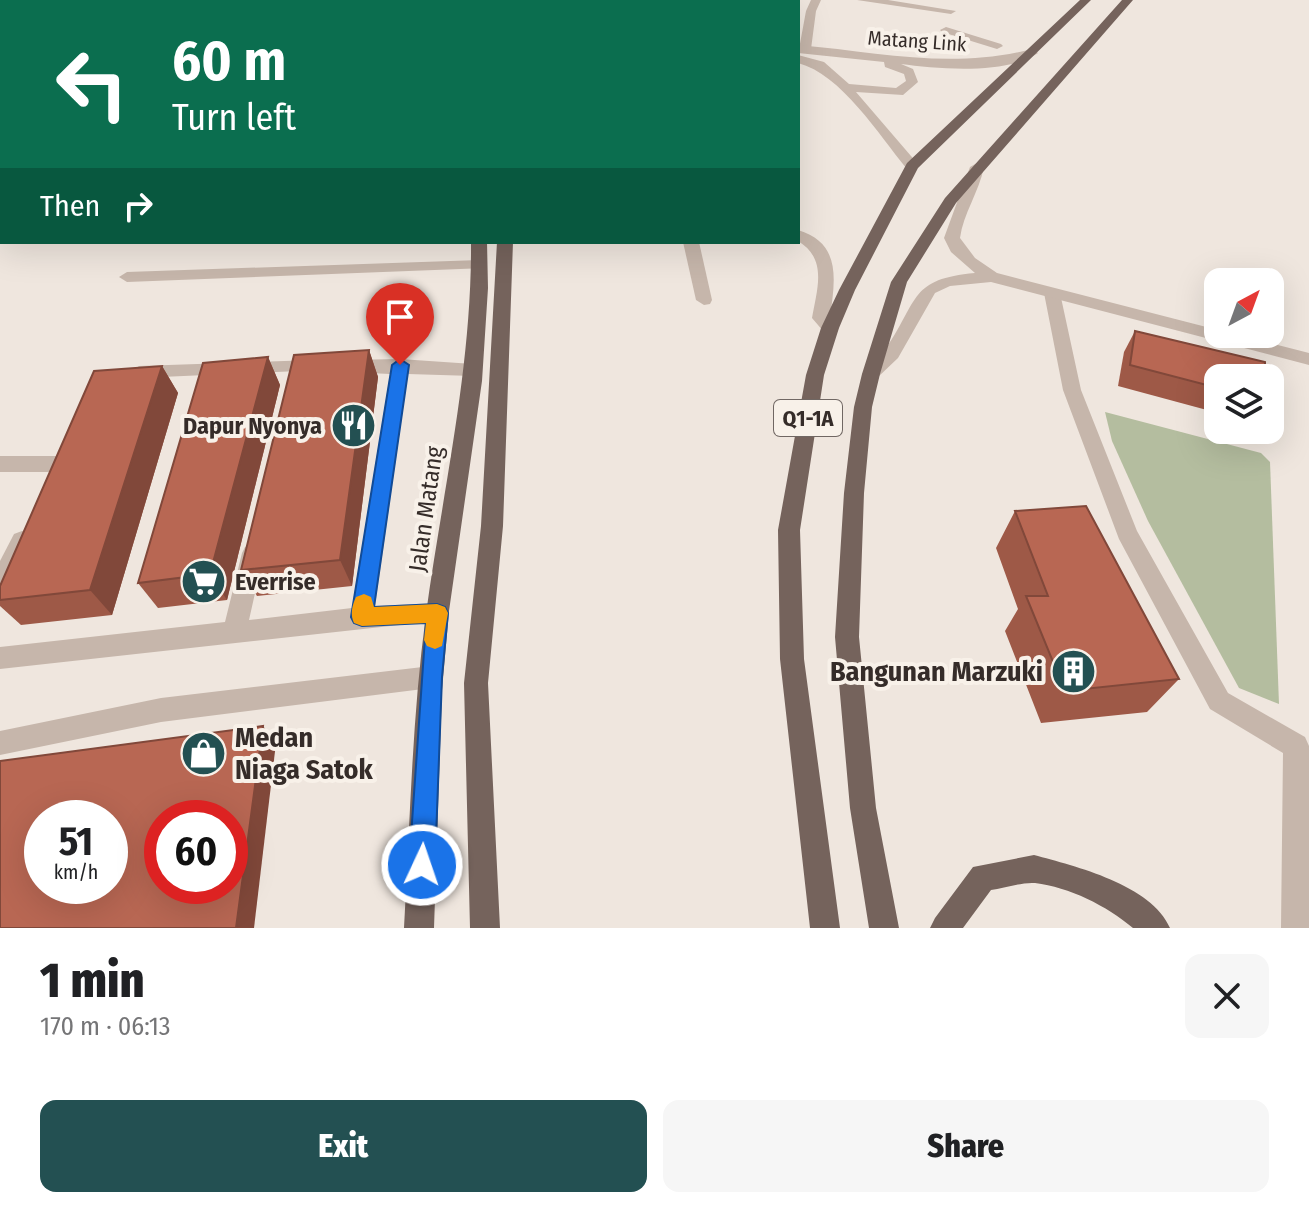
<!DOCTYPE html>
<meta charset="utf-8">
<style>
body{margin:0;font-family:"Fira Sans Condensed",sans-serif;background:#f6f6f6;color:#202124;height:100vh;display:flex;flex-direction:column;font-size:30px;white-space:nowrap}
*{box-sizing:border-box;margin:0}
p{font-size:26px;color:#757577}
.icon{flex:none;width:44px;height:44px;fill:none;stroke:currentColor;stroke-width:2;stroke-linecap:round;stroke-linejoin:round}
.map{position:relative;height:928px;overflow:hidden}
.panel{display:flex;flex-direction:column;background:#fff;flex:1}
.panel>*{flex:none}
.guide{position:absolute;left:0px;top:0px;width:800px;height:244px;box-shadow:0 8px 32px #0002;background:#0b6e4f;color:#fff;overflow:hidden}
.needle{width:52px;rotate:41deg}
.buttons{position:absolute;left:1204px;top:268px;display:grid;gap:16px}
.buttons a{display:grid;place-items:center;width:80px;height:80px;border-radius:16px;background:#fff;box-shadow:0 8px 32px #0002;font-size:40px}
.speed{position:absolute;left:24px;top:800px;display:flex;gap:16px;font-size:40px;font-weight:700;text-align:center}
.speed>*{display:grid;place-content:center;width:104px;height:104px;border-radius:50%;background:#fff;box-shadow:0 8px 32px #0002;line-height:1}
.speed small{font-size:20px;font-weight:400}
.speed .limit{border:12px solid #d22;background:#fff;color:#111}
.pin{position:absolute;display:grid;place-items:center;width:68px;height:68px;color:#fff;margin:-82px -34px;border-radius:50% 50% 50% 0;rotate:-45deg;box-shadow:0 0 8px #0007}
.pin .icon{rotate:45deg}
.me{position:absolute;width:88px;margin:-44px;rotate:3deg;stroke-linejoin:round;filter:drop-shadow(0 0 6px #0008)}
.turn{display:flex;align-items:center;gap:28px;height:168px;padding:0 40px;font-size:36px}
.turn .icon{width:104px;height:104px;stroke-width:2.5}
.turn b{display:block;font-size:56px;line-height:68px}
.then{display:flex;align-items:center;height:76px;padding:0 40px;background:#0003;gap:16px;font-size:30px}
.round{display:grid;place-items:center;flex:none;width:84px;height:84px;border-radius:16px;background:#f6f6f6}
.overview{display:flex;align-items:center;justify-content:space-between;height:136px;padding:0 40px}
h1{font-size:48px;font-weight:800;line-height:60px}
.button{display:flex;gap:16px;margin-top:auto;padding:16px 40px}
.button a{flex:1;height:92px;border-radius:16px;background:#235052;color:#fff;font-size:32px;font-weight:800;line-height:92px;text-align:center}
.button a+a{background:#f6f6f6;color:#202124}
.map>svg:first-child{display:block}
.green{fill:#b4bd9f}
.lines{fill:none;stroke-linecap:round;stroke-linejoin:round}
.minor{fill:#c6b6ab;fill-rule:evenodd}
.tertiary{fill:#c6b6ab;fill-rule:evenodd}
.primary{fill:#75635c;fill-rule:evenodd}
.wall{fill:#9e5947}
.shaded-wall{fill:#81483a}
.building{fill:#b86753;stroke:#81483a;stroke-width:2;fill-rule:evenodd}
.route{fill:#1a73e8;stroke:#114b97;stroke-width:2}
.slow{fill:#f59e0b}
.labels{text-anchor:middle;stroke-width:8;stroke-linejoin:round;paint-order:stroke}
.far-street-label{font-size:20px;fill:#352c29;stroke:#f8f1e9}
.shield{fill:#f8f1e9;stroke:#706763;stroke-width:2}
.shield-label{font-size:22px;font-weight:bold;fill:#352c29}
.poi-label{font-size:24px;font-weight:bold;fill:#352c29;stroke:#f8f1e9;text-anchor:end}
.street-label{font-size:24px;fill:#352c29;stroke:#f8f1e9}
.near-poi-label{font-size:28px;font-weight:bold;fill:#352c29;stroke:#f8f1e9;text-anchor:end}
</style>
<div class="map">
<svg width="1309" height="928" viewBox="0 0 1309 928">
<rect width="100%" height="100%" fill="#efe6de"/>
<!-- green -->
<path class="green" d="M 1105,412 L 1261,453 L 1270,462 L 1279,704 L 1239,688 L 1148,521 L 1112,441 Z"/>
<g class="lines">
<!-- minor -->
<g class="minor">
<path d="M 135,0 L 165,0 L 164,2 Z"/>
<rect x="520" y="0" width="10" height="2"/>
<path d="M 811,0 L 821,0 L 816,11 L 811,49 L 805,53 L 799,49 L 806,11 Z"/>
<path d="M 857,0 L 888,0 L 956,11 L 951,14 Z"/>
<path d="M 946,27 L 1001,44 L 1003,46 L 997,49 L 942,32 L 940,30 Z"/>
<rect x="0" y="58" width="2" height="8"/>
<rect x="0" y="161" width="2" height="8"/>
<path d="M 798,230 C 842,243 835,281 830,317 L 839,328 L 836,332 L 824,332 L 812,318 C 817,289 828,259 798,241 Z"/>
<path d="M 683,242 L 699,242 L 712,300 L 710,304 L 704,305 L 696,300 Z"/>
<path d="M 480,260 L 486,262 L 486,268 L 127,282 L 119,277 L 127,272 Z"/>
<path d="M 1052,288 L 1060,293 L 1081,390 L 1137,531 L 1228,693 L 1305,737 L 1309,746 L 1309,928 L 1281,928 L 1283,753 L 1210,709 L 1119,539 L 1063,390 L 1044,293 Z"/>
<path d="M 400,359 L 473,364 L 482,370 L 473,376 L 408,374 L 375,606 L 437,603 L 445,606 L 448,613 L 445,620 L 0,669 L 0,647 L 225,622 L 242,553 L 245,547 L 253,544 L 261,547 L 264,553 L 249,620 L 352,608 L 390,374 L 347,372 L 338,366 L 347,360 Z"/>
<path d="M 315,360 L 321,362 L 324,366 L 321,370 L 139,378 L 130,372 L 139,366 Z"/>
<path d="M 0,456 L 62,456 L 69,459 L 72,464 L 69,469 L 62,472 L 0,472 Z"/>
<path d="M 22,531 L 30,534 L 33,540 L 8,589 L 0,591 L 0,561 L 14,534 Z"/>
<path d="M 431,666 L 440,669 L 443,677 L 440,685 L 431,688 L 161,722 L 0,755 L 0,731 L 161,698 Z"/>
</g>
<!-- tertiary -->
<g class="tertiary">
<path d="M 798,45 C 880,52 950,70 1032,49 L 1038,53 C 1006,75 938,69 901,64 L 913,69 L 918,82 L 903,95 L 856,92 L 917,163 L 919,166 L 912,170 L 907,169 C 879,135 841,74 798,63 L 798,55 L 824,62 L 849,84 L 896,88 L 906,81 L 904,74 L 885,67 L 884,62 L 798,53 Z"/>
<path d="M 977,163 L 984,167 C 979,192 963,214 960,238 L 975,258 L 997,273 L 1218,330 L 1218,334 L 1235,334 L 1309,353 L 1309,365 L 991,282 L 950,286 L 935,293 L 898,358 L 877,378 L 865,378 L 862,374 C 869,364 880,357 887,347 C 919,299 910,279 975,273 L 951,252 L 944,238 L 970,167 Z"/>
</g>
<!-- primary -->
<g class="primary">
<path d="M 473,0 L 483,0 L 484,2 L 474,2 Z"/>
<rect x="493" y="0" width="10" height="2"/>
<path d="M 1080,0 L 1091,0 L 918,168 L 855,290 L 839,328 L 824,375 L 800,530 L 804,659 L 840,928 L 810,928 L 780,659 L 778,530 L 806,375 L 821,328 L 839,290 L 907,163 Z"/>
<path d="M 1122,0 L 1133,0 L 956,203 L 907,282 L 880,374 L 872,407 L 864,493 L 859,637 L 876,808 L 899,928 L 869,928 L 850,808 L 835,637 L 844,493 L 854,407 L 862,374 L 891,282 L 945,198 Z"/>
<path d="M 471,242 L 487,242 L 488,288 L 482,381 L 449,611 L 442,690 L 434,928 L 404,928 C 410,823 412,718 426,614 C 443,489 472,368 471,242 Z"/>
<path d="M 497,242 L 513,242 L 503,526 L 488,683 L 500,928 L 470,928 L 464,683 L 481,526 Z"/>
<path d="M 1034,855 C 1075,866 1152,885 1170,928 L 1133,928 C 1107,906 1069,887 1035,883 C 1022,882 1004,888 991,890 L 963,928 L 930,928 L 935,918 L 973,867 Z"/>
</g>
</g>
<!-- wall -->
<g class="wall">
<path d="M 1135,331 L 1218,378 L 1218,413 L 1118,386 L 1124,352 Z"/>
<path d="M 369,350 L 378,377 L 352,586 L 257,596 L 241,570 Z"/>
<path d="M 268,357 L 280,385 L 227,600 L 158,608 L 138,583 Z"/>
<path d="M 162,366 L 178,393 L 112,615 L 21,625 L 0,606 L 0,586 Z"/>
<path d="M 1015,511 L 1179,679 L 1147,712 L 1041,723 L 1005,631 L 1018,609 L 996,548 Z"/>
</g>
<!-- shaded-wall -->
<g class="shaded-wall">
<path d="M 369,350 L 378,377 L 352,586 L 340,560 Z"/>
<path d="M 268,357 L 280,385 L 227,600 L 210,574 Z"/>
<path d="M 162,366 L 178,393 L 112,615 L 90,590 Z"/>
<path d="M 263,726 L 276,743 L 254,928 L 236,928 Z"/>
</g>
<!-- building -->
<g class="building">
<path d="M 1135,331 L 1265,362 L 1265,378 L 1218,378 L 1218,388 L 1130,365 Z"/>
<path d="M 369,350 L 340,560 L 241,570 L 294,355 Z"/>
<path d="M 268,357 L 210,574 L 138,583 L 203,363 Z"/>
<path d="M 162,366 L 90,590 L 0,600 L 0,586 L 94,371 Z"/>
<path d="M 1086,506 L 1179,679 L 1065,691 L 1026,596 L 1048,596 L 1015,511 Z"/>
<path d="M 263,726 L 236,928 L 0,928 L 0,761 ZM 42,818 L 110,818 L 110,886 L 42,886 ZM 162,818 L 230,818 L 230,886 L 162,886 Z"/>
</g>
<!-- route -->
<path class="route" d="M 400,359 L 409,365 L 374,607 L 437,604 L 445,607 L 448,613 L 442,677 L 435,865 L 431,874 L 422,878 L 413,874 L 409,865 L 426,623 L 362,626 L 354,623 L 351,617 L 392,365 Z"/>
<!-- slow -->
<path class="slow" d="M 364,594 L 371,597 L 374,607 L 437,604 L 445,607 L 448,613 L 442,646 L 435,649 L 427,646 L 424,640 L 426,623 L 362,626 L 354,623 C 350,614 352,606 356,597 Z"/>
<!-- icons -->
<defs>
<symbol id="restaurant-disc" viewBox="-11 -11 22 22"><circle r="9.5" fill="#235052" stroke="#f8f1e9"/><path d="M-5-6h1v4h1v-4h1v4h1v-4h1v5L-1.5 .5V6h-2V.5L-5-1ZM5-6V6H3V1.5H1.5Q1.5-4 5-6Z" fill="#fff"/></symbol>
<symbol id="supermarket-disc" viewBox="-11 -11 22 22"><circle r="9.5" fill="#235052" stroke="#f8f1e9"/><path d="M-6-5.5h2.5l.6 2H6L4.5 2H-2.5L-4.4-4H-6ZM-1.5 3.2a1.3 1.3 0 1 0 .1 0ZM3 3.2a1.3 1.3 0 1 0 .1 0Z" fill="#fff"/></symbol>
<symbol id="building-disc" viewBox="-11 -11 22 22"><circle r="9.5" fill="#235052" stroke="#f8f1e9"/><path d="M-4-6H4V6H1V3H-1V6H-4ZM-2.5-4.3h1.7v1.8h-1.7ZM.8-4.3h1.7v1.8H.8ZM-2.5-1h1.7V.8h-1.7ZM.8-1h1.7V.8H.8Z" fill="#fff"/></symbol>
<symbol id="shop-disc" viewBox="-11 -11 22 22"><circle r="9.5" fill="#235052" stroke="#f8f1e9"/><path d="M-5-2.5h2.3a2.7 3.5 0 0 1 5.4 0H5L5.5 6h-11ZM-1.5-2.5h3a1.5 2.3 0 0 0-3 0Z" fill="#fff"/></symbol>
</defs>
<g fill-rule="evenodd">
<use href="#restaurant-disc" x="328" y="400" width="51" height="51"/>
<use href="#supermarket-disc" x="178" y="556" width="51" height="51"/>
<use href="#building-disc" x="1048" y="646" width="51" height="51"/>
<use href="#shop-disc" x="178" y="728" width="51" height="51"/>
</g>
<g class="labels">
<!-- far-street labels -->
<g class="far-street-label">
<text transform="translate(917 41) rotate(4)" y="7">Matang Link</text>
</g>
<!-- shield labels -->
<rect class="shield" x="774" y="400" width="68" height="36" rx="6"/>
<g class="shield-label">
<text x="808" y="426">Q1-1A</text>
</g>
<!-- poi labels -->
<g class="poi-label">
<text x="322" y="434">Dapur Nyonya</text>
<text x="235" y="590" text-anchor="start">Everrise</text>
</g>
<!-- street labels -->
<g class="street-label">
<text transform="translate(426 509) rotate(-82)" y="8">Jalan Matang</text>
</g>
<!-- near-poi labels -->
<g class="near-poi-label">
<text x="1043" y="681">Bangunan Marzuki</text>
<text x="235" y="747" text-anchor="start">Medan<tspan x="235" dy="32">Niaga Satok</tspan></text>
</g>
</g>
</svg>
<div class="buttons">
<a><svg class="needle" viewBox="-14 -14 28 28"><path d="M0-13l5 13h-10z" fill="#e53935"/><path d="M0 13l5-13h-10z" fill="#757577"/></svg></a>
<a><svg class="icon" aria-label="layers" viewBox="0 0 24 24"><path d="M12 4l9 5-9 5-9-5zM3 14l9 5 9-5"/></svg></a>
</div>
<div class="speed"><div>51<small>km/h</small></div><div class="limit">60</div></div>
<div class="pin" style="left:400px;top:365px;background:#d93025"><svg class="icon" aria-label="arrive" viewBox="0 0 24 24"><path d="M6 21V4h12l-3 4 3 4H6"/></svg></div>
<svg class="me" style="left:422px;top:865px" viewBox="-20 -20 40 40"><circle r="17" fill="#1a73e8" stroke="#fff" stroke-width="3"/><path d="M0-11L8 9 0 5-8 9z" fill="#fff"/></svg>
<div class="guide">
<div class="turn"><svg class="icon" aria-label="left" viewBox="0 0 24 24"><path d="M17 20v-9H6M10 6l-5 5 5 5"/></svg><div><b>60 m</b>Turn left</div></div>
<div class="then">Then<svg class="icon" aria-label="right" viewBox="0 0 24 24"><path d="M7 20v-9h11M14 6l5 5-5 5"/></svg></div>
</div>
</div>
<section class="panel">
<div class="overview"><div><h1>1 min</h1><p>170 m · 06:13</p></div><a class="round"><svg class="icon" aria-label="close" viewBox="0 0 24 24"><path d="M6 6l12 12M18 6L6 18"/></svg></a></div>
<div class="button"><a>Exit</a><a>Share</a></div>
</section>
